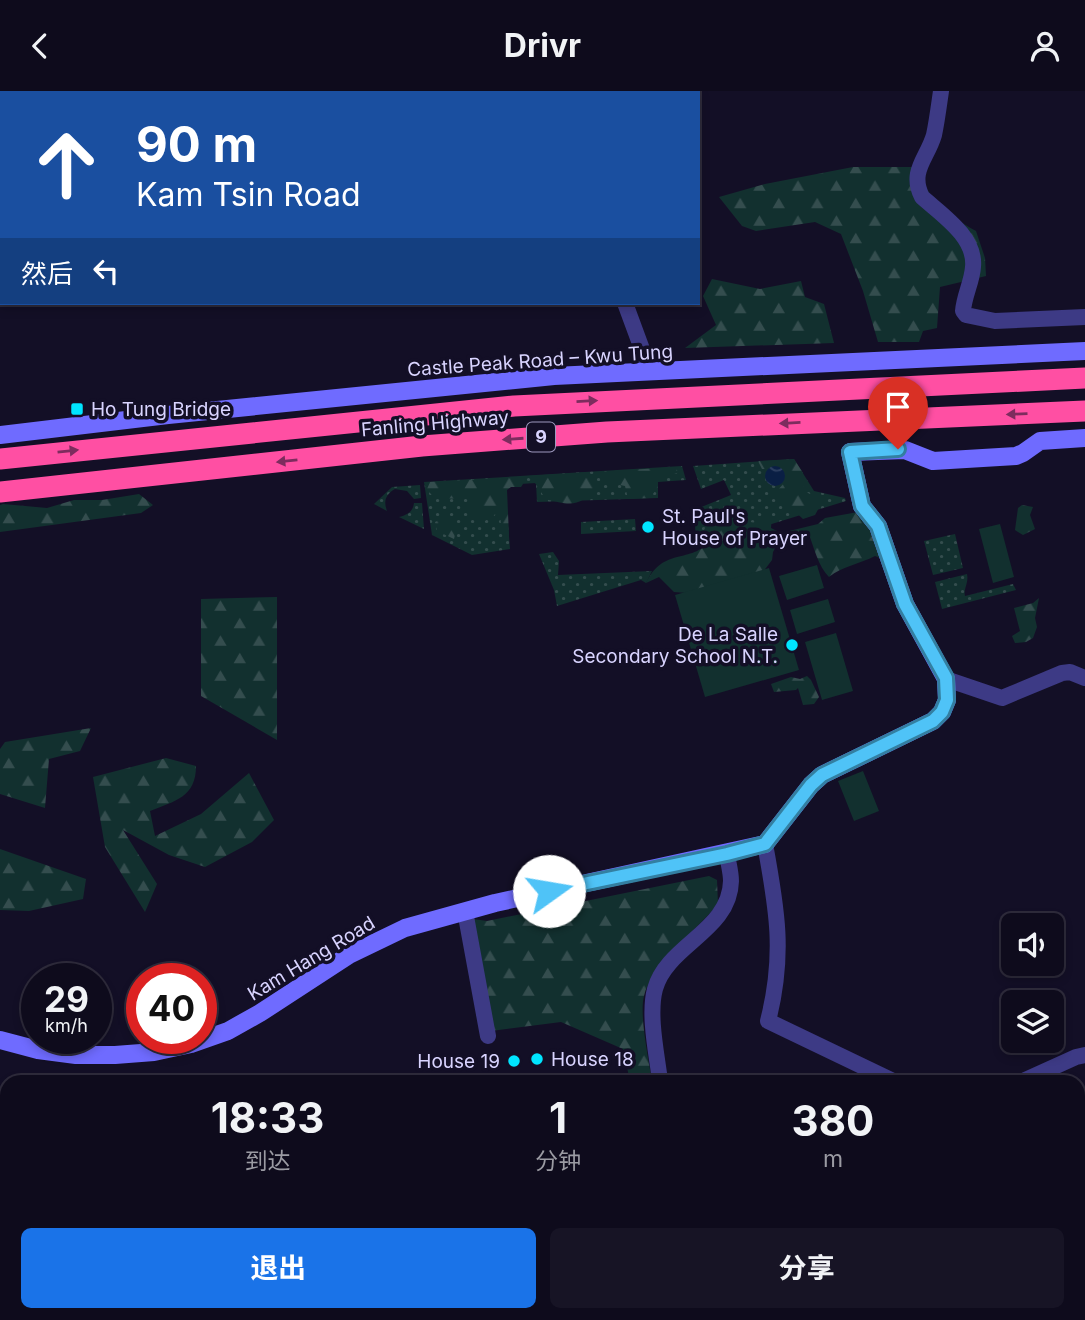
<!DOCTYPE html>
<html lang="zh">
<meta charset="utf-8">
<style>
body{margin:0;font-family:Inter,"Noto Sans SC",sans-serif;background:#171425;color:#f1f3f6;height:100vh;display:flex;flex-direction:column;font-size:26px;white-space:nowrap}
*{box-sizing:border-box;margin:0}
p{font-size:23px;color:#9b9ba3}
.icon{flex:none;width:38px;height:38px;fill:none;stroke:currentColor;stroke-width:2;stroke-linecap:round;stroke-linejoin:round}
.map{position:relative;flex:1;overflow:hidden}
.sheet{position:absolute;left:0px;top:984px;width:1085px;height:247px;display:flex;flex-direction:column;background:#0e0b1c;border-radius:21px 21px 0 0;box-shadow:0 4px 10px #0003,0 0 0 2px #2e2b3b}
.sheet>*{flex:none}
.hud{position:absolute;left:0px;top:0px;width:700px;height:214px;box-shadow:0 4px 10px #0003,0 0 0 2px #2e2b3b;background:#1a4fa0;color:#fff;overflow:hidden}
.tools{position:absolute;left:1001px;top:822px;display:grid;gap:14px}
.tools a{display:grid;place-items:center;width:63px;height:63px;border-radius:10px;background:#0e0b1c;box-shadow:0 4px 10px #0003,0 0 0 2px #2e2b3b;font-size:35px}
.speed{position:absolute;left:21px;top:872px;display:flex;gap:14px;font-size:35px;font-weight:700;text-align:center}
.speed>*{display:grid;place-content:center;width:91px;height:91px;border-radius:50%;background:#0e0b1c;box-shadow:0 4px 10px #0003,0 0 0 2px #2e2b3b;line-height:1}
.speed small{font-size:18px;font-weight:400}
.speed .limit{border:10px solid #d22;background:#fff;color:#111}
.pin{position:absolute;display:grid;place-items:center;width:60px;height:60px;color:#fff;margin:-72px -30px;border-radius:50% 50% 50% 0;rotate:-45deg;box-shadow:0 0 7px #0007}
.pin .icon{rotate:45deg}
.me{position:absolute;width:77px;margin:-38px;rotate:77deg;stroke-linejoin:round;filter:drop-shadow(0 0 5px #0008)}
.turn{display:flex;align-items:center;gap:24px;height:147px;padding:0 21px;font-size:32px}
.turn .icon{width:91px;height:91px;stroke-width:2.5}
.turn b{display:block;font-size:49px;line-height:60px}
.then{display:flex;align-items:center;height:66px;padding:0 21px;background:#0003;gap:14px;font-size:26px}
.eta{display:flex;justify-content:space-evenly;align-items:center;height:119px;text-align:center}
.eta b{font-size:42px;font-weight:700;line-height:49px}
.action{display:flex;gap:14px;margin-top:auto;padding:14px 21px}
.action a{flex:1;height:80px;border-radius:10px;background:#1a73e8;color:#fff;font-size:28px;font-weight:700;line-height:80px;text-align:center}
.action a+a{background:#171425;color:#f1f3f6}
header{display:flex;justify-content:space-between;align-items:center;height:91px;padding:0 21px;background:#0e0b1c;font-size:32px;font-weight:700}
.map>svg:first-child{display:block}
.grass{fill:url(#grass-dots)}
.forest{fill:url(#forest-firs)}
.park{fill:#12302f}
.water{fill:url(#water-waves)}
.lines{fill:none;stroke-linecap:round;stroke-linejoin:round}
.street{stroke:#3d3a85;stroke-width:16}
.secondary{stroke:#6f6bff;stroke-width:18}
.highway{stroke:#ff4fa3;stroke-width:21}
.oneway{fill:#7d2c5e}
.route-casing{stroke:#337fa1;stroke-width:18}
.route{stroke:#4fc3f7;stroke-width:12}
.poi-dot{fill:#00e5ff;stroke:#130f26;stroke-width:2.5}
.labels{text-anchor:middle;stroke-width:7;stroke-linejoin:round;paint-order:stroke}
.shield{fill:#130f26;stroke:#9e99be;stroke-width:2}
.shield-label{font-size:18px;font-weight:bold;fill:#d9d4ff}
.street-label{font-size:19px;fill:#d9d4ff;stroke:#130f26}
.poi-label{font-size:19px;fill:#d9d4ff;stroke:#130f26;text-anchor:start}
</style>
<header><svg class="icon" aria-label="back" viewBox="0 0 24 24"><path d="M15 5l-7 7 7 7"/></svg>Drivr<svg class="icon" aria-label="person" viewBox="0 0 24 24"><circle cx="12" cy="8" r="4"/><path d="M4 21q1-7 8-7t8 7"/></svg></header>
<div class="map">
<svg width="1085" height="1229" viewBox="0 0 1085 1229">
<defs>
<pattern id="grass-dots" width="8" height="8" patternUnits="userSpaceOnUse" patternTransform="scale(1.75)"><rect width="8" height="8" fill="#12302f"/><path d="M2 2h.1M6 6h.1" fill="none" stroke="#344d4e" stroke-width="1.8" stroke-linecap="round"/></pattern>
<pattern id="forest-firs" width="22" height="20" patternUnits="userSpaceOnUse" patternTransform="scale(1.75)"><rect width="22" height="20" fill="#12302f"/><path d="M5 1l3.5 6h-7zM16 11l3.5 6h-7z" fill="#344d4e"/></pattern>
<pattern id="water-waves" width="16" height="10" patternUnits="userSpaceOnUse" patternTransform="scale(1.75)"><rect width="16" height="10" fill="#0a1f44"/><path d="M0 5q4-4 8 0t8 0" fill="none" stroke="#2d3f60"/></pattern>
</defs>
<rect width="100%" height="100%" fill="#130f26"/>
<!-- grass -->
<g class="grass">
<path d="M 794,368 L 814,400 L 845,407 L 846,410 L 710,452 L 702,453 L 696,450 L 694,419 L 731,404 L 724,389 L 701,398 L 693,375 Z"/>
<path d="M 682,375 L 686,389 L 658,391 L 658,407 L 537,411 L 536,392 L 505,394 L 510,458 L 472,464 L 432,444 L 424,391 Z"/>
<path d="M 420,394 L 421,407 L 414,408 L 407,400 L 395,398 C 386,403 383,410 387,420 L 374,413 L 392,396 Z"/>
<path d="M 414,412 L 422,412 L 424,438 L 399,426 C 407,424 413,421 414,412 Z"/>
<path d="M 635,428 L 636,440 L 581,443 L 581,431 Z"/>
<path d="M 955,443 L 963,477 L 933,484 L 924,450 Z"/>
<path d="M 553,461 L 559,470 L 558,484 L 652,480 L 646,492 L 641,489 L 557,515 L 554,499 L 539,463 Z"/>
<path d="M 967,483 C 969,492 963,498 965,505 L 1013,493 L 1016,499 L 942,518 L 935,491 Z"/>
</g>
<!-- forest -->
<g class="forest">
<path d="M 853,76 L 917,76 C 926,107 949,125 976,140 L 985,167 L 986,185 L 940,196 L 937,237 L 923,240 L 919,251 L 878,251 L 863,200 L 841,143 L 815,131 L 756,140 L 742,135 L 719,106 L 765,93 Z"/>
<path d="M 712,188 L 760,198 L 801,190 L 805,206 L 824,213 L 834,252 L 685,257 L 716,234 L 703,205 Z"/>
<path d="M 794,368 L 803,382 L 804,400 L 816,406 L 821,413 L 815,424 L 803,428 L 775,402 L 786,390 L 779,378 L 762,378 L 758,370 Z"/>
<path d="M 676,376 L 678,382 L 662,386 L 656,392 L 658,396 L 650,407 L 628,408 L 625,395 L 601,390 L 597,381 Z"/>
<path d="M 589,381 L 598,395 C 580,416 572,415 545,408 L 538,395 L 527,385 Z"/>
<path d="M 518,386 L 523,393 L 521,396 L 511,396 L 507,399 L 509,445 L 501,434 L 500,421 L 497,420 L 493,426 L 484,430 L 477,428 L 469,415 L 469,408 L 434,407 L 427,398 L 430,391 Z"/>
<path d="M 139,403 L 153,414 L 141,422 L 0,441 L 0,414 L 3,413 L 47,417 L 74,409 L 102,409 Z"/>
<path d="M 1022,414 L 1033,416 L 1030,424 L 1035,438 L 1023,444 L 1015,439 L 1018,417 Z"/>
<path d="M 858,421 C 867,427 876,448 882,459 L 880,467 L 875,465 C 860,473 842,475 829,486 C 818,475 814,456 808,441 L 779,450 L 773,461 L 772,469 L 760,485 L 700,503 L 674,501 L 659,486 L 646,492 C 664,455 690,474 711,449 L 704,438 L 719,430 L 729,436 L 743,430 L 757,432 L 762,424 L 772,423 L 771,437 L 781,442 L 818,433 L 825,427 Z"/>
<path d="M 446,426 C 453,432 457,438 454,448 L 437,440 L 435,431 Z"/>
<path d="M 277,506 L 277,649 L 201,605 L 201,508 Z"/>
<path d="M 1039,507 L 1035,527 L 1037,536 L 1033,547 L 1026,551 L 1015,552 L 1012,545 L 1020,540 L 1014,517 L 1033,512 Z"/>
<path d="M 807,585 L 811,589 L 819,606 L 814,613 L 803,614 L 798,597 L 796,599 L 774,601 L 771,593 L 791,586 L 800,588 Z"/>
<path d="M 91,637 L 80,660 L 49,668 L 45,717 L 0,703 L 0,658 L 5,651 Z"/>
<path d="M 166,667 L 196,675 C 196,706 175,710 150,720 L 155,745 L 201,723 L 249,682 L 274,729 L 252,751 L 205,776 L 169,764 L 123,739 L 157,793 L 145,821 L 105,756 L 93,686 Z"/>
<path d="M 0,758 L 86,788 L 83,808 L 29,820 L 0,819 Z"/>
<path d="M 709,785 L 717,789 L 718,813 C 698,837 650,877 644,905 C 639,924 649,970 652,990 L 630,990 L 623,958 L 561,931 L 491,940 L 473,828 L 487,830 Z"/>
<path d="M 1085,1181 L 1085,1229 L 1058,1229 L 1055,1223 L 1078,1223 L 1078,1184 Z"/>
</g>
<!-- park -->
<g class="park">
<path d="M 1000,433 L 1014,486 L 993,492 L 979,438 Z"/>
<path d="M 817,474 L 824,497 L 787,509 L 779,485 Z"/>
<path d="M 769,477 L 799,579 L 705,606 L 675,504 Z"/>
<path d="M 828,508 L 835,531 L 797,543 L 790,519 Z"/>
<path d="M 836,542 L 853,600 L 822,609 L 805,551 Z"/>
<path d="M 863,680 L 879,720 L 854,730 L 838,690 Z"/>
</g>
<!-- water -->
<circle class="water" cx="775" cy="385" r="10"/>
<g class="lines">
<!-- street -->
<g class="street">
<path d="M 590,0 L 591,2"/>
<path d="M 941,0 C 939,14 937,30 934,44 C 927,68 909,80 922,106 C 942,124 976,146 973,176 C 972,191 964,205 963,220 L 966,224 L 995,230 L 1085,226"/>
<path d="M 625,212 L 646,269 L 648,281"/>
<path d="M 946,588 L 1002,607 L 1062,582 L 1070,581 L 1085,587"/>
<path d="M 765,753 C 777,818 785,864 768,930 L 893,990"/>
<path d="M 465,820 L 488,945"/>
<path d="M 660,990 C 657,964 648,924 655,898 C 667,854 730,840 731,790 C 731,781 728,771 727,763"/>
<path d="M 1023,990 L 1076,966 L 1085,964"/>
<path d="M 501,1229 L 506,1223"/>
</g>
<!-- secondary -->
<g class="secondary">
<path d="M 0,344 L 168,324 L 554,285 L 1085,260"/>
<path d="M 0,949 L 38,959 L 76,964 L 115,964 L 154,961 L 191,953 L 228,940 L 260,922 L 349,864 L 405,837 L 495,812 L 765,753 L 811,694 L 822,684 L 933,630 L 942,621 L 947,609 L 946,588 L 905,513 L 878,435 L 862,415 L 850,361 L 905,359 L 933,370 L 1016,365 L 1023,362 L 1040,350 L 1085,347"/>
</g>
<!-- highway -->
<g class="highway">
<path d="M 0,368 L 514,315 L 1085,287"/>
<path d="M 0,401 L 422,355 L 607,341 L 1085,320"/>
</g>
</g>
<!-- one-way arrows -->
<defs><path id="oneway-solid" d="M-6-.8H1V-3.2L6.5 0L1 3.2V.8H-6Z" transform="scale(1.75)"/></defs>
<g class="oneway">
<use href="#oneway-solid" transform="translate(587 310) rotate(-3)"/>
<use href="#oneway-solid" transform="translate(1017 323) rotate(178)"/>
<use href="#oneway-solid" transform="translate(790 332) rotate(177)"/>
<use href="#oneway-solid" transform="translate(513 348) rotate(176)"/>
<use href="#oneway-solid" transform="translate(68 360) rotate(-6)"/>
<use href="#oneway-solid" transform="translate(287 370) rotate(174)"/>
</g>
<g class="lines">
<defs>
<path id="route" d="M 549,800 L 727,763 L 765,753 L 811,694 L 822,684 L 933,630 L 942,621 L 947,609 L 946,587 L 905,513 L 878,435 L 862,415 L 850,361 L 898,358"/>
</defs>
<!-- route casing -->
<use href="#route" class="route-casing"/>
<!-- route -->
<use href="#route" class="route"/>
</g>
<!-- markers -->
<g class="poi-dot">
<rect x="70" y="311" width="14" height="14" rx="3.5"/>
<circle cx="648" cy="436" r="7"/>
<circle cx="792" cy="554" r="7"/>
<circle cx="537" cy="968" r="7"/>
<circle cx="514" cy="970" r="7"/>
</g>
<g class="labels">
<!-- shield labels -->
<rect class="shield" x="527" y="331.5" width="28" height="29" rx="5"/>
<g class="shield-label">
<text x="541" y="352">9</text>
</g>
<!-- street labels -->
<g class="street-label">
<text transform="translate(540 269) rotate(-4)" y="7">Castle Peak Road – Kwu Tung</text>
<text transform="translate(435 332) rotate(-5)" y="7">Fanling Highway</text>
<text transform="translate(311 867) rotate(-31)" y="7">Kam Hang Road</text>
</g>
<!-- poi labels -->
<g class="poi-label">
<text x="91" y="325">Ho Tung Bridge</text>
<text x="662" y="432">St. Paul's<tspan x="662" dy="22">House of Prayer</tspan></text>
<text x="778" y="550" text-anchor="end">De La Salle<tspan x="778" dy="22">Secondary School N.T.</tspan></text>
<text x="551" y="975">House 18</text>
<text x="500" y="977" text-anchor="end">House 19</text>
</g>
</g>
</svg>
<div class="tools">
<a><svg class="icon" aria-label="sound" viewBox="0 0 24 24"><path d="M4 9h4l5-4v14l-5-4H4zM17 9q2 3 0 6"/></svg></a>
<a><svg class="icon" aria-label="layers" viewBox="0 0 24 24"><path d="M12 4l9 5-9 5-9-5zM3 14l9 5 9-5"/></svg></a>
</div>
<div class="speed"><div>29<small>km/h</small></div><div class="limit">40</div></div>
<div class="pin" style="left:898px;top:358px;background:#d93025"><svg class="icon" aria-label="arrive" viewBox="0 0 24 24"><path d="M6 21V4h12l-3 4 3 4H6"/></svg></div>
<svg class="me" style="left:549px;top:800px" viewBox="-20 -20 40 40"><circle r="19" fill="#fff"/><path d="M0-13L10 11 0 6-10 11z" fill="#4fc3f7"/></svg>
<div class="hud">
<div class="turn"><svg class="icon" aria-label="ahead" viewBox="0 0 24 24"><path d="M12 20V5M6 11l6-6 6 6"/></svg><div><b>90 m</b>Kam Tsin Road</div></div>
<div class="then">然后<svg class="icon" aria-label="left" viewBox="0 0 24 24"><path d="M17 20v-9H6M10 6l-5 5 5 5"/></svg></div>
</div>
<section class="sheet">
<div class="eta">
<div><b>18:33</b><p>到达</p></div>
<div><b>1</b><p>分钟</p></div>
<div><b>380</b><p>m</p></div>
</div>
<div class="action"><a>退出</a><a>分享</a></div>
</section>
</div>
